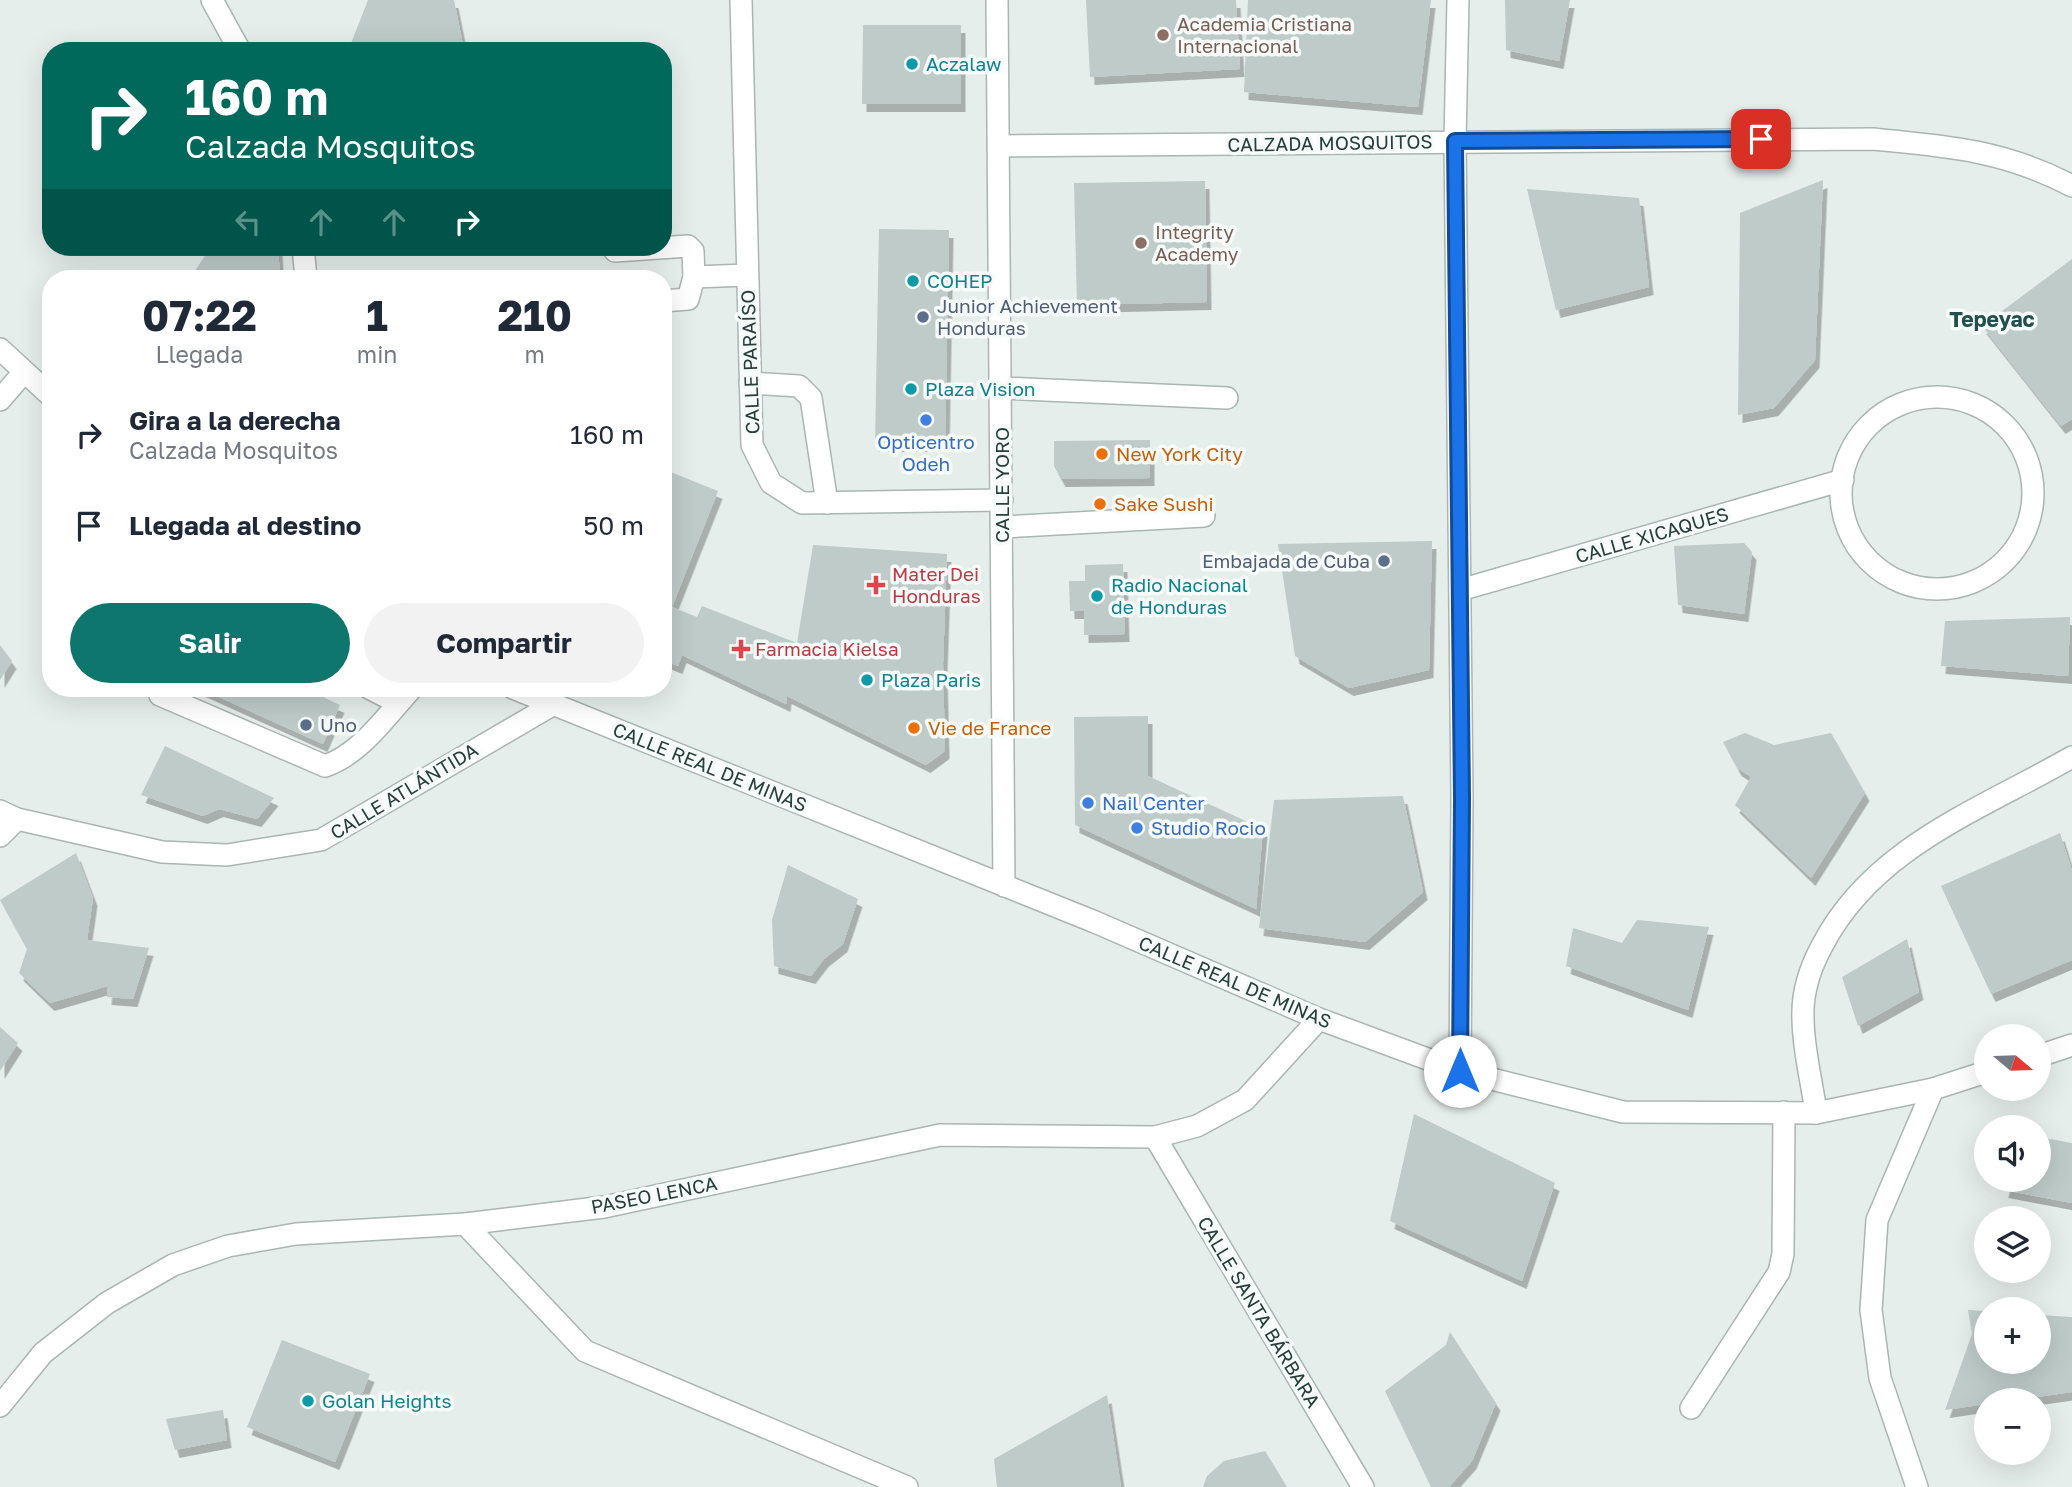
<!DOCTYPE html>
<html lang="es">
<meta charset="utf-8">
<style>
body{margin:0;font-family:"Golos Text",sans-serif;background:#f2f2f3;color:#1f2937;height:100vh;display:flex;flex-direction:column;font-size:26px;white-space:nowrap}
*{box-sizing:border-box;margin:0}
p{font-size:23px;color:#747a83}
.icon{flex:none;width:38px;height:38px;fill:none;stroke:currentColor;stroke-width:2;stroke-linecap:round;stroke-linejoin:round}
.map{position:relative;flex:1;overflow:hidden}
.side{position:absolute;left:42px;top:270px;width:630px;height:427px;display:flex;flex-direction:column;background:#fff;border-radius:28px;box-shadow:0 7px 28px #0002}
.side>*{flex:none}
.hud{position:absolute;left:42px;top:42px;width:630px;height:214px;border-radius:28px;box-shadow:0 7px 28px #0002;background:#00695c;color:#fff;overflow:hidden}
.needle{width:46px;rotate:109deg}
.fabs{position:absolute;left:1974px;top:1024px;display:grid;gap:14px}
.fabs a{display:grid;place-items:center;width:77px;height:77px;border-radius:50%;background:#fff;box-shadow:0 7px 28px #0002;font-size:35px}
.pin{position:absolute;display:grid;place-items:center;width:60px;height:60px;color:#fff;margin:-30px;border-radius:14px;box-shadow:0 4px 10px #0006}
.me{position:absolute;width:77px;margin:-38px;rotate:0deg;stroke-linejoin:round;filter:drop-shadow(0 0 5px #0008)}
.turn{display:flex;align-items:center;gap:24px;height:147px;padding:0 28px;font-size:32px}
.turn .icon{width:91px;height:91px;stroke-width:2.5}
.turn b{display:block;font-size:49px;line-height:60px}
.lanes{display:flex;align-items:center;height:66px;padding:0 28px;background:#0003;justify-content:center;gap:35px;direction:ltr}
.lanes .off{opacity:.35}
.eta{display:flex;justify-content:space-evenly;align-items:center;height:119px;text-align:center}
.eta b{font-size:42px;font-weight:700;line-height:49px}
.cta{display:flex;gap:14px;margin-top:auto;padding:14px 28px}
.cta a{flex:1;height:80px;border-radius:42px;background:#0f766e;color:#fff;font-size:28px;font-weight:700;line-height:80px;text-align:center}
.cta a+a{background:#f2f2f3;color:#1f2937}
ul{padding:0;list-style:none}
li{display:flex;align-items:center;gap:21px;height:91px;padding:0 28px}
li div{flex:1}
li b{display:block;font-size:26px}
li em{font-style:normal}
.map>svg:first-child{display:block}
.building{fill:#becbc8;filter:url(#shadow)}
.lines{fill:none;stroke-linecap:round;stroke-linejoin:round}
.minor-casing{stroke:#a9b6b3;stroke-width:24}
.minor{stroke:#fff;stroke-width:21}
.route-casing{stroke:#114b97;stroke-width:18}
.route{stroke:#1a73e8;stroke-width:12}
.education-dot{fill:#8d6e63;stroke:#f6faf9;stroke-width:2.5}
.culture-dot{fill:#0f9aa8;stroke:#f6faf9;stroke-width:2.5}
.service-dot{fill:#5c6f8a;stroke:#f6faf9;stroke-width:2.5}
.shop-dot{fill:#3f7fe0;stroke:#f6faf9;stroke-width:2.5}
.food-dot{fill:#e8710a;stroke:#f6faf9;stroke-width:2.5}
.health-dot{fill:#e0444e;stroke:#f6faf9;stroke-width:2.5}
.labels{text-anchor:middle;stroke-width:7;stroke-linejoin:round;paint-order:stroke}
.education-label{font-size:19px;fill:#785e54;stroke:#f6faf9;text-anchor:start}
.culture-label{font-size:19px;fill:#0d838f;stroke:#f6faf9;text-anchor:start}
.street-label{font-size:19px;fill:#263f3c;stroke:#f6faf9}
.service-label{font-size:19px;fill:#4e5e75;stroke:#f6faf9;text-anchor:start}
.shop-label{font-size:19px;fill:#366cbe;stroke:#f6faf9;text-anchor:start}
.food-label{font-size:19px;fill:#c56008;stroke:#f6faf9;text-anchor:start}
.health-label{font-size:19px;fill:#be3a42;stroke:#f6faf9;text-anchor:start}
.neighbourhood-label{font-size:21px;font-weight:bold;fill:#22504c;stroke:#f6faf9}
</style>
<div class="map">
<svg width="2072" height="1487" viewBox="0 0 2072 1487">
<defs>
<filter id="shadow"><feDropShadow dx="4.5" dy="8" stdDeviation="0" flood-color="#0004"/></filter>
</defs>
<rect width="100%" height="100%" fill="#e6eeeb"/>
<!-- building -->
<g class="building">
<path d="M 368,0 L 454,0 L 463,45 L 443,51 L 348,51 Z"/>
<path d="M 1086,0 L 1236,0 L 1240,69 L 1090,77 Z"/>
<path d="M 1248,0 L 1431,0 L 1418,107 L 1244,92 Z"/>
<path d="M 1505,0 L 1570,0 L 1559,61 L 1506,50 Z"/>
<path d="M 863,25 L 961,25 L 961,104 L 862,104 Z"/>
<path d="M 1823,180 L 1815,360 L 1774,408 L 1738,415 L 1740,213 Z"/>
<path d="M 1205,181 L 1207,302 L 1077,305 L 1074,183 Z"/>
<path d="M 1527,189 L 1639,198 L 1649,287 L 1556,310 Z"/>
<path d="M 879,229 L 949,230 L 945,444 L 875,444 Z"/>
<path d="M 211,247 L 278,247 L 280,278 L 190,278 Z"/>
<path d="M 2072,259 L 2072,419 L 2061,426 L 1982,326 Z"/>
<path d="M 1150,440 L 1150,478 L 1061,479 L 1054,466 L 1054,441 Z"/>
<path d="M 663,469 L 718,491 L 672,607 L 697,617 L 702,606 L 797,643 L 813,545 L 947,554 L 943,664 L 945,751 L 926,765 L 787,696 L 786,704 L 682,655 L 678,666 L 663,660 Z"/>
<path d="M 1432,541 L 1429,670 L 1349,688 L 1295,656 L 1278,544 Z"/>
<path d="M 1744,543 L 1752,552 L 1744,614 L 1678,605 L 1674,546 Z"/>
<path d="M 1123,564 L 1125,634 L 1084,635 L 1084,611 L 1070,611 L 1069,581 L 1085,581 L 1085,565 Z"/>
<path d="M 2070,617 L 2068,676 L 1941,666 L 1945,621 Z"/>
<path d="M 0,645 L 12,661 L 0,680 Z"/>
<path d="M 199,688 L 304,688 L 340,705 L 323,744 Z"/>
<path d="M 1148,716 L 1148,776 L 1263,829 L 1256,909 L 1075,825 L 1074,717 Z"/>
<path d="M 1745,733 L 1774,745 L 1831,733 L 1865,793 L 1811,878 L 1735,805 L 1751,777 L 1737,768 L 1723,742 Z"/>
<path d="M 165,746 L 274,798 L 257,819 L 219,809 L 203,816 L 141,795 Z"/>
<path d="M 1403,796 L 1423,892 L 1365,942 L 1259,928 L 1274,800 Z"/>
<path d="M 2060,833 L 2072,871 L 2072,960 L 1991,994 L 1941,886 Z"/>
<path d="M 76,853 L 93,898 L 87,940 L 149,948 L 133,999 L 107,997 L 108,986 L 50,1003 L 19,973 L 27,949 L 0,900 Z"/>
<path d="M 788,865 L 858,899 L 843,944 L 824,959 L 811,976 L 774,966 L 772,920 Z"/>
<path d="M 1637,920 L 1709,927 L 1688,1010 L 1566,966 L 1573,928 L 1622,943 Z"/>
<path d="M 1907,939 L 1919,992 L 1858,1026 L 1842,977 Z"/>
<path d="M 0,1027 L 18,1043 L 0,1071 Z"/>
<path d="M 1414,1114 L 1555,1183 L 1522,1281 L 1390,1221 Z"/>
<path d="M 2039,1137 L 2072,1143 L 2072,1203 L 2004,1190 L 2006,1180 L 2039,1180 Z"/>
<path d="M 1968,1310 L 1986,1311 L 1986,1362 L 2039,1362 L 2039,1315 L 2072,1317 L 2072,1392 L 2015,1400 L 1986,1400 L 1986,1404 L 1945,1410 L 1972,1334 Z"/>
<path d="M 1450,1332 L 1496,1403 L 1472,1461 L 1449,1487 L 1431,1487 L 1385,1391 L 1446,1345 Z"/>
<path d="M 282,1340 L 370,1374 L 335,1462 L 247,1427 Z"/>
<path d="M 1107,1395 L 1121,1487 L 997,1487 L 994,1459 Z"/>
<path d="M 223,1410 L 227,1440 L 175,1450 L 166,1419 Z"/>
<path d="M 1265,1451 L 1287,1487 L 1203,1487 L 1207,1476 L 1224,1461 Z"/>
</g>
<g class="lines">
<defs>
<g id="minor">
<path d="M 212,0 L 240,51"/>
<path d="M 741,0 L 752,445 L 771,483 L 802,503 L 1002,500"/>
<path d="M 997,0 L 1004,886"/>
<path d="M 1458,0 L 1455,141 L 1462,798 L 1460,1071"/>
<path d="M 999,146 L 1872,139 C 1947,146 2004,150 2072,186"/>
<path d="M 303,247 L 306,278"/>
<path d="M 615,251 L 688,246 L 693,251 L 694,277"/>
<path d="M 663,301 L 688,299 L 694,277 L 747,275"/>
<path d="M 0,349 L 51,396"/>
<path d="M 750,383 L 799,386 L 811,398 L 827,503"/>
<path d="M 1002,388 L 1227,398"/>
<circle cx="1937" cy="493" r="96"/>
<path d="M 0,400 L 24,372"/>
<path d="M 1003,527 L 1204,516"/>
<path d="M 1460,590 L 1843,480"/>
<path d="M 158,688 L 160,695 L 325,766 C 361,754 387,715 412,688"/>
<path d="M 369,688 L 398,703"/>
<path d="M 513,688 L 1095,922 L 1319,1019 L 1460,1071 L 1623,1112 L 1816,1113 L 1933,1089 L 1986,1072"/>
<path d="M 0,811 L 17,819 L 162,852 L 227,855 L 321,840 L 554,704"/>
<path d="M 0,836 L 17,819"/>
<path d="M 2039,1056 L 2072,1045"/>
<path d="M 1816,1113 C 1812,1082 1803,1049 1803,1018 C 1802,993 1810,968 1822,946 C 1873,847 1980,810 2072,757"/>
<path d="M 1155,1137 L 1363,1487"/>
<path d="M 465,1224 L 585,1351 L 907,1487"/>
<path d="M 0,1406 L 43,1353 L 107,1303 L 173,1265 L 228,1246 L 296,1234 L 465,1224 L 604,1207 L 940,1135 L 1155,1137 L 1197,1126 L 1245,1100 L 1319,1019"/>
<path d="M 1691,1408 L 1779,1272 L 1783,1254 L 1784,1112"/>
<path d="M 1917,1487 L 1880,1378 L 1871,1310 L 1877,1220 L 1933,1089"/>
</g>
</defs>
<!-- minor casing -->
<use href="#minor" class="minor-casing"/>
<!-- minor -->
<use href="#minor" class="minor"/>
</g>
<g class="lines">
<defs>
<path id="route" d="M 1460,1071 L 1462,798 L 1455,141 L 1761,139"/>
</defs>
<!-- route casing -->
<use href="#route" class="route-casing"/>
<!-- route -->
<use href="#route" class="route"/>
</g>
<!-- markers -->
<g class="education-dot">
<circle cx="1163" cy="35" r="7"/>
<circle cx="1141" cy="243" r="7"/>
</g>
<g class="culture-dot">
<circle cx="912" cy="64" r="7"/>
<circle cx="913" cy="281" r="7"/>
<circle cx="911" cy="389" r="7"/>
<circle cx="1097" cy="596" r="7"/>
<circle cx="867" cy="680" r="7"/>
<circle cx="308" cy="1401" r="7"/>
</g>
<g class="service-dot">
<circle cx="923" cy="317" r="7"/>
<circle cx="1384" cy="561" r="7"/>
<circle cx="306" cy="725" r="7"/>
</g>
<g class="shop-dot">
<circle cx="926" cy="420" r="7"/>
<circle cx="1088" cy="803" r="7"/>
<circle cx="1137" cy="828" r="7"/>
</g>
<g class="food-dot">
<circle cx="1102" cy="454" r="7"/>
<circle cx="1100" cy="504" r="7"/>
<circle cx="914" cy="728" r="7"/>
</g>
<g class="health-dot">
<path d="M872.5 574.5h7v7h7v7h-7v7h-7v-7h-7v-7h7z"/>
<path d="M737.5 638.5h7v7h7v7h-7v7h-7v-7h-7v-7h7z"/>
</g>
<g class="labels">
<!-- education labels -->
<g class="education-label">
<text x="1177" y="31">Academia Cristiana<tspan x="1177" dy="22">Internacional</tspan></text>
<text x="1155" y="239">Integrity<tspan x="1155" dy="22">Academy</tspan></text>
</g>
<!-- culture labels -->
<g class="culture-label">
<text x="926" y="71">Aczalaw</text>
<text x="927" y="288">COHEP</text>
<text x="925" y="396">Plaza Vision</text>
<text x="1111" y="592">Radio Nacional<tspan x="1111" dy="22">de Honduras</tspan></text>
<text x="881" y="687">Plaza Paris</text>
<text x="322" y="1408">Golan Heights</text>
</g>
<!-- street labels -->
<g class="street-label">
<text transform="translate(1330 143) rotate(-1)" y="7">CALZADA MOSQUITOS</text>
<text transform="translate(750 362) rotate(-92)" y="7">CALLE PARAÍSO</text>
<text transform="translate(1002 485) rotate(-90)" y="7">CALLE YORO</text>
<text transform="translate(1652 535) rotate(-16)" y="7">CALLE XICAQUES</text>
<text transform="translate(710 767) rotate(22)" y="7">CALLE REAL DE MINAS</text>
<text transform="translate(404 791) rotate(-31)" y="7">CALLE ATLÁNTIDA</text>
<text transform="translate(1235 982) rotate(23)" y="7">CALLE REAL DE MINAS</text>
<text transform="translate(654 1195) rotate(-11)" y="7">PASEO LENCA</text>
<text transform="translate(1259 1312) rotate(59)" y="7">CALLE SANTA BÁRBARA</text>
</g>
<!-- service labels -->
<g class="service-label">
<text x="937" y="313">Junior Achievement<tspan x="937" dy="22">Honduras</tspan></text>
<text x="1370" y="568" text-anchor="end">Embajada de Cuba</text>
<text x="320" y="732">Uno</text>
</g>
<!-- shop labels -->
<g class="shop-label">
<text x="926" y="449" text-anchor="middle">Opticentro<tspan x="926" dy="22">Odeh</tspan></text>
<text x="1102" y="810">Nail Center</text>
<text x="1151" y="835">Studio Rocio</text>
</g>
<!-- food labels -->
<g class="food-label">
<text x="1116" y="461">New York City</text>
<text x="1114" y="511">Sake Sushi</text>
<text x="928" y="735">Vie de France</text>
</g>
<!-- health labels -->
<g class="health-label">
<text x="892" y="581">Mater Dei<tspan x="892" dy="22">Honduras</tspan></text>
<text x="755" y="656">Farmacia Kielsa</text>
</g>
<!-- neighbourhood labels -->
<g class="neighbourhood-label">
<text x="1992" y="327">Tepeyac</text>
</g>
</g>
</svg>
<div class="fabs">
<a><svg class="needle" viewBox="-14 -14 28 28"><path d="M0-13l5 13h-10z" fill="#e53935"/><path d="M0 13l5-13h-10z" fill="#747a83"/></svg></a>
<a><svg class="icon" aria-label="sound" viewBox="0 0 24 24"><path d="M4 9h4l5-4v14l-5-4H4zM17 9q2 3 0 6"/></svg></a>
<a><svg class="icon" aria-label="layers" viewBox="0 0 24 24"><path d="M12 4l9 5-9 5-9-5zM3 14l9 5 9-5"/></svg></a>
<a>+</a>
<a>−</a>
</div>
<div class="pin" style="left:1761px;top:139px;background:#d93025"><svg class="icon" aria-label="arrive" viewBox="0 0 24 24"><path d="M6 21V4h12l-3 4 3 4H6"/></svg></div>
<svg class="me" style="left:1460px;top:1071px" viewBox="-20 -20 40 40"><circle r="19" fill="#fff"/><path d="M0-13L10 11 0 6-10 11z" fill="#1a73e8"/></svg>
<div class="hud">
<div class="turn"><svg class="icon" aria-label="right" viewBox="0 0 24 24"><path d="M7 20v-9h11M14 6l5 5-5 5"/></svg><div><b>160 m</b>Calzada Mosquitos</div></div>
<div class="lanes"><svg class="icon off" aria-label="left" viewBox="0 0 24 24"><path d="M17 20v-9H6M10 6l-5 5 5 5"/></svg><svg class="icon off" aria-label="ahead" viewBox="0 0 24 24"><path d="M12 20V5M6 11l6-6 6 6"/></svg><svg class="icon off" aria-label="ahead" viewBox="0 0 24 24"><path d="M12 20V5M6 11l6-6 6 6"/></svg><svg class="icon" aria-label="right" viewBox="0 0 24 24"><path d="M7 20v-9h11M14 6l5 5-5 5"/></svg></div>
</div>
<section class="side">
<div class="eta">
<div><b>07:22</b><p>Llegada</p></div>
<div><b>1</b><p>min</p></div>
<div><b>210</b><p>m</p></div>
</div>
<ul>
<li><svg class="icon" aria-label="right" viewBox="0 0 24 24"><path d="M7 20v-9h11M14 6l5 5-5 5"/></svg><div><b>Gira a la derecha</b><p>Calzada Mosquitos</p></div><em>160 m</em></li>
<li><svg class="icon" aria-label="arrive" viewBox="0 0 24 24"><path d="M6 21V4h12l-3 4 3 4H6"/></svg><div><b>Llegada al destino</b></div><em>50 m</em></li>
</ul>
<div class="cta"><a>Salir</a><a>Compartir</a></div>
</section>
</div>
